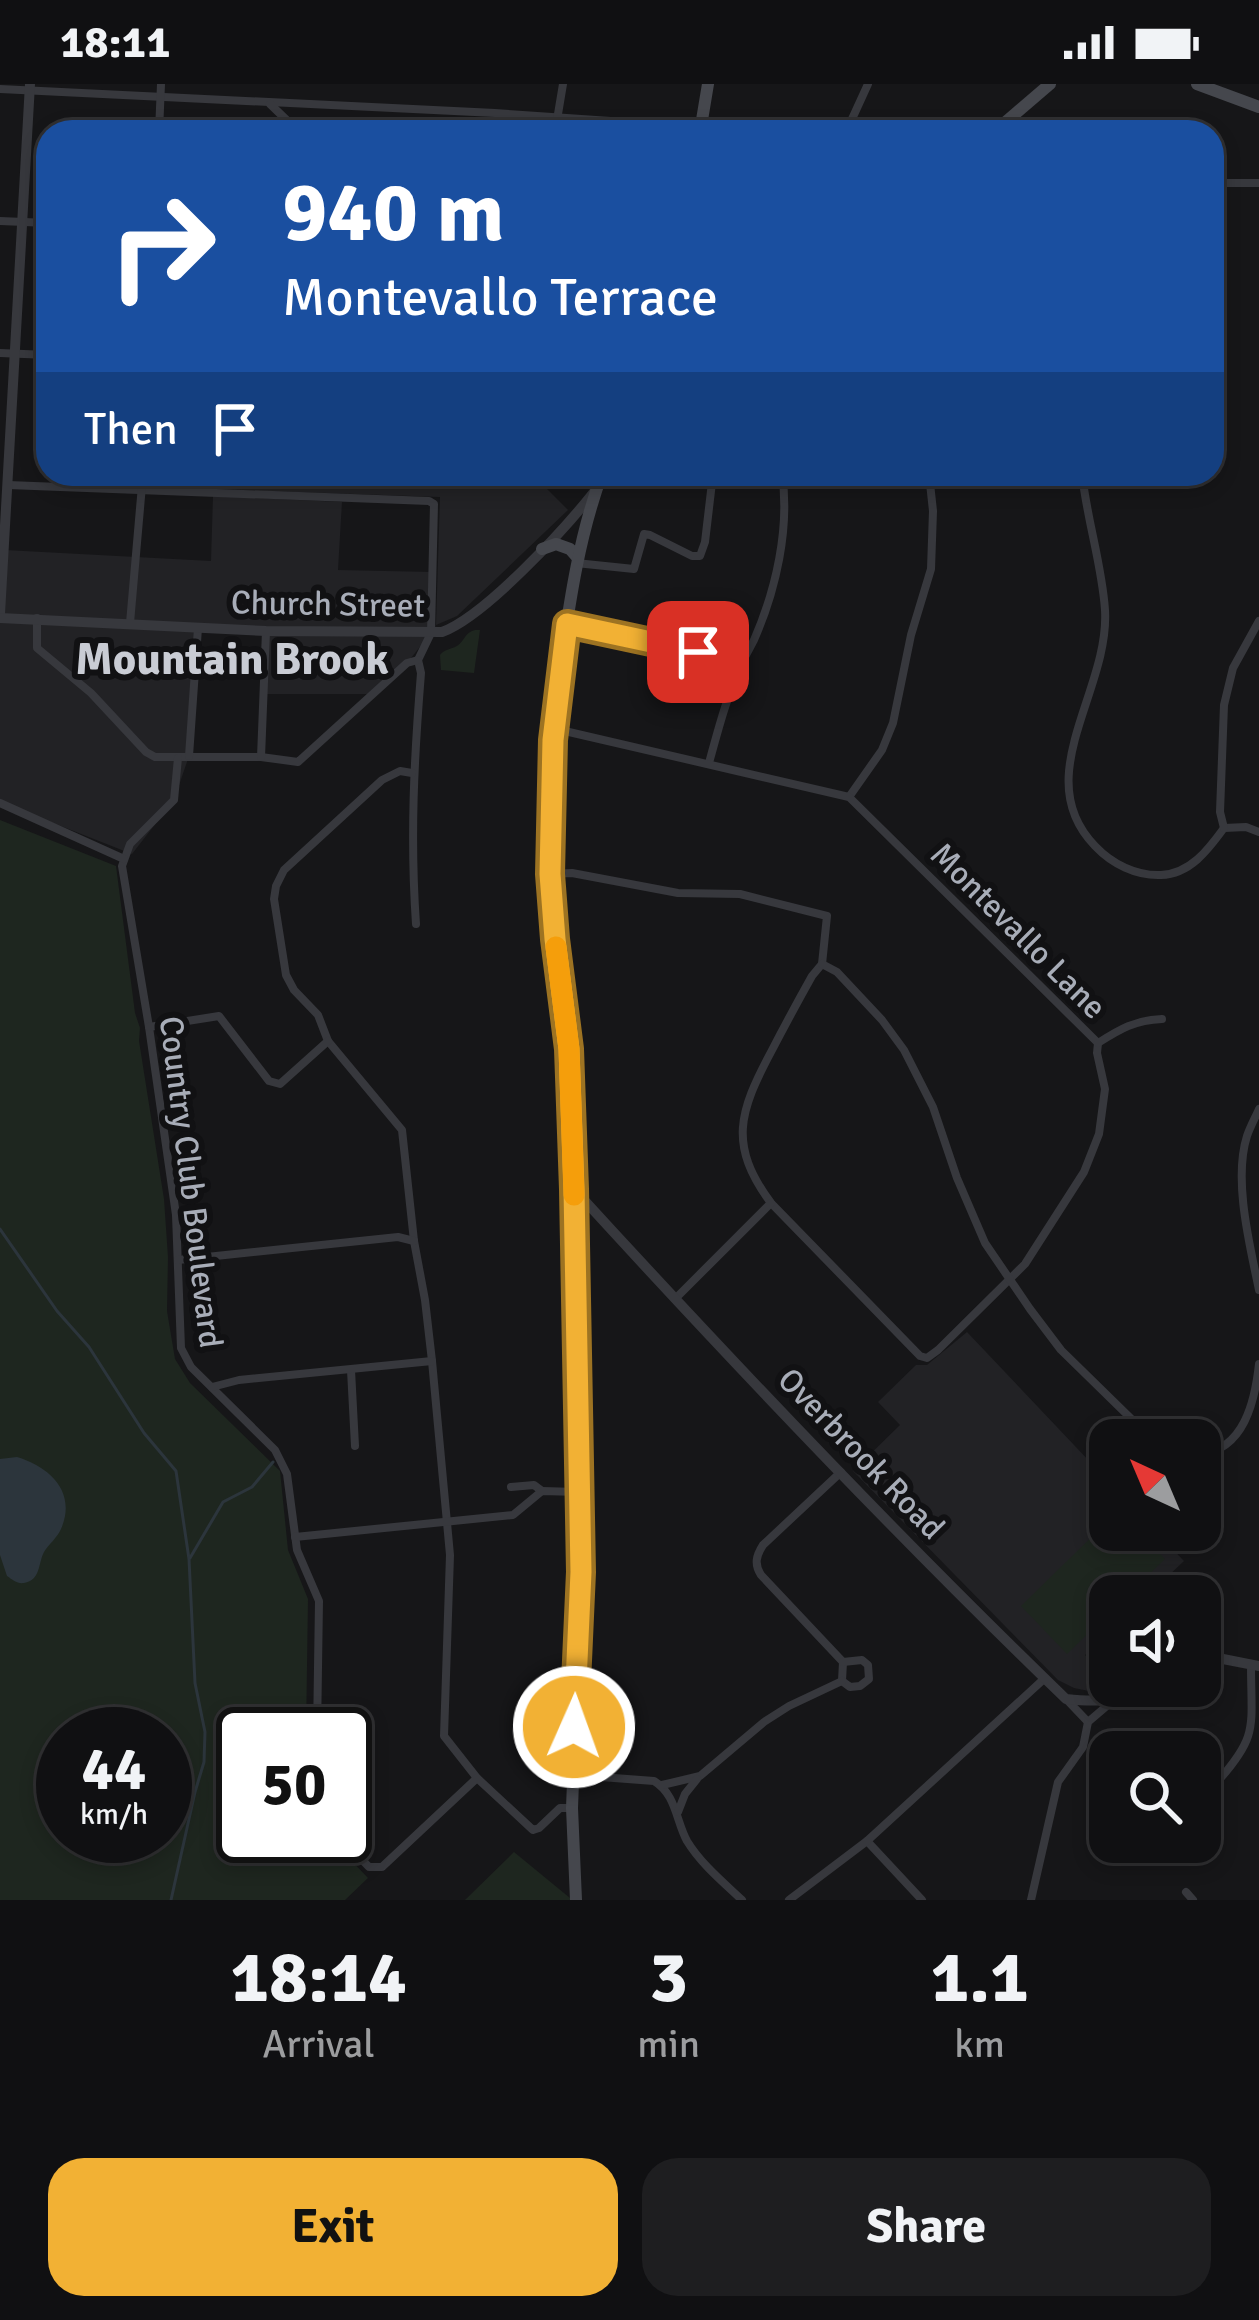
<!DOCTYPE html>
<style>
body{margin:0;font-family:Signika,sans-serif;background:#1e1e20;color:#f1f3f6;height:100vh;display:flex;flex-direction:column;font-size:45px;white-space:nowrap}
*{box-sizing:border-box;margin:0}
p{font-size:39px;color:#9c9d9f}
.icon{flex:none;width:66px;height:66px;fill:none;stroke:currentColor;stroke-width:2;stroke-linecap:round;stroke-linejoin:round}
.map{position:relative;height:1816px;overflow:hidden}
.side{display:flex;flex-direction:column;background:#101012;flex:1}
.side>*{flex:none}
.guide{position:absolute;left:36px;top:36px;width:1188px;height:366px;border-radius:36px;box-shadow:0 6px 18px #0003,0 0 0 3px #303032;background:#1a4fa0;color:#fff;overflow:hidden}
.needle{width:78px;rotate:316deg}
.tools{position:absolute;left:1089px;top:1335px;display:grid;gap:24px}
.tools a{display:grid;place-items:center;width:132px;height:132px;border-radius:24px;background:#101012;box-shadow:0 6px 18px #0003,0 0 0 3px #303032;font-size:60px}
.speed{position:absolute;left:36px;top:1623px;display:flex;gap:24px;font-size:60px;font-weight:700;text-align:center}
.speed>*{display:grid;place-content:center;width:156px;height:156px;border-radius:50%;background:#101012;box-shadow:0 6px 18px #0003,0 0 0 3px #303032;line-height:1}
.speed small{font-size:30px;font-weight:400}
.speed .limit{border:6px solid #111;border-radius:18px;background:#fff;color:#111}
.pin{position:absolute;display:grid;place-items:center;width:102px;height:102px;color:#fff;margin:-51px;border-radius:24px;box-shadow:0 6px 18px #0006}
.me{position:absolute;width:132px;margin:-66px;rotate:2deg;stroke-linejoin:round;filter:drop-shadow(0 0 9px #0008)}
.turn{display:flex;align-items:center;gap:42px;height:252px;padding:0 48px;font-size:54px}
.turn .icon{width:156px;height:156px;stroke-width:2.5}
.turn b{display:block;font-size:84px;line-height:102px}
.then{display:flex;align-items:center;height:114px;padding:0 48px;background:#0003;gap:24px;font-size:45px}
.eta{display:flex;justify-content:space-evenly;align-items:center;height:204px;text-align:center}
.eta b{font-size:72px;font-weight:700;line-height:84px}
.button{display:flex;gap:24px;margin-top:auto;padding:24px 48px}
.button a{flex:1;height:138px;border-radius:36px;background:#f2b134;color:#111;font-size:48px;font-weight:700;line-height:138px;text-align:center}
.button a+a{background:#1e1e20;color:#f1f3f6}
.status{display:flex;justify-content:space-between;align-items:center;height:84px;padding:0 60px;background:#101012;direction:ltr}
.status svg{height:33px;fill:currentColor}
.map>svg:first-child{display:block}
.built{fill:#222225}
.green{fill:#1e261f;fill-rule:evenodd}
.water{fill:#2c353c}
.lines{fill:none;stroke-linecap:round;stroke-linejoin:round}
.stream{stroke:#2c353c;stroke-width:3}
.minor{stroke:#37383d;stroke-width:8}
.tertiary{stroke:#37383d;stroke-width:10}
.secondary{stroke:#45474d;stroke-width:12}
.route-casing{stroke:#9d7322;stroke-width:30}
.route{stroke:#f2b134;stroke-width:21}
.slow{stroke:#f59e0b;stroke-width:21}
.labels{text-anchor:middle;stroke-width:12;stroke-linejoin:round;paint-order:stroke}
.street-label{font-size:33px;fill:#a8adb8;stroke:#111113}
.district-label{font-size:45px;font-weight:bold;fill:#c9ccd4;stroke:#111113}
</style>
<div class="status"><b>18:11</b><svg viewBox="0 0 49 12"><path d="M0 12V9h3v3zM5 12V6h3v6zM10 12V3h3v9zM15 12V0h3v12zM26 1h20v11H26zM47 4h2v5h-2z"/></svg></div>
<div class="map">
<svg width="1259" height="1816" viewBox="0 0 1259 1816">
<rect width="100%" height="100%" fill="#161618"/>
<!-- built -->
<g class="built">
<path d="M 212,390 L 532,390 L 568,426 L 457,532 L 436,541 L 440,413 L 212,405 Z"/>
<path d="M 213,412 L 342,418 L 338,486 L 433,488 L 431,549 L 407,579 L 372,610 L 263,610 L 266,546 L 198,544 L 189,672 L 174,716 L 132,770 L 0,718 L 0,525 L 5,466 L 211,477 Z"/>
<path d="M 967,1248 L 1110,1399 L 1110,1446 L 1154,1446 L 1184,1477 L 1147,1512 L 1110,1512 L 1110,1547 L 1085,1571 L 1110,1597 L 1110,1602 L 1116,1602 L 1089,1607 L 1074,1604 L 1058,1596 L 853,1387 L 900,1341 L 878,1318 L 916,1281 L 927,1281 Z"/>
</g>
<!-- green -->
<g class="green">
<path d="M 251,390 L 341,390 L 339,403 L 250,400 Z"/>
<path d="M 345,390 L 386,390 L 385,405 L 344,402 Z"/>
<path d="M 475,546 L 480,546 L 474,589 L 441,586 L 440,571 C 446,564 450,566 457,562 C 465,557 464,549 475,546 Z"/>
<path d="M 0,736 L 116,782 L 135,929 L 140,944 L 139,957 L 164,1115 L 168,1173 L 167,1227 L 175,1275 L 190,1299 L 280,1387 L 288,1466 L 308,1515 L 306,1650 L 243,1650 L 243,1752 L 328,1752 L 368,1794 L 345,1816 L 0,1816 ZM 63,1650 L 165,1650 L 165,1752 L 63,1752 Z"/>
<path d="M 1110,1435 L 1110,1446 L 1137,1446 L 1165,1475 L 1127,1512 L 1110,1512 L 1110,1528 L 1067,1570 L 1021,1522 Z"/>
<path d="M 514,1768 L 570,1814 L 571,1816 L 465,1816 Z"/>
</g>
<!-- water -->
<path class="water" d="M 17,1373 C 50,1383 77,1408 61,1445 C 57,1454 49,1460 44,1468 C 38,1479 41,1496 24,1499 C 17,1500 13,1496 7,1492 L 0,1471 L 0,1375 Z"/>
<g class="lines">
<!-- stream -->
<g class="stream">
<path d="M 0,1145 L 57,1227 L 89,1263 L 144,1349 L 176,1387 L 189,1475 L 195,1599 L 205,1648 L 204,1678 L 195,1708 L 171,1816"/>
<path d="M 190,1474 L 223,1418 L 252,1403 L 273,1378"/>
</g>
<!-- minor -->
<g class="minor">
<path d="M 0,5 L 495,29 L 699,43"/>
<path d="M 270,20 L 299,48"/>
<path d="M 159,48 L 161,0"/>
<path d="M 555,48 L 563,0"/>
<path d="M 850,48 L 852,35 L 868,0"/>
<path d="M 1227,99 L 1259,99"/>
<path d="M 0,137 L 48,139"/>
<path d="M 0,269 L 48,271"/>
<path d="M 1082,390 C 1087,436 1102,481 1105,526 C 1110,607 1028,693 1095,762 C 1112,780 1136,792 1161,791 C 1190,790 1208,766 1224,744 L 1246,743 L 1259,748"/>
<path d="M 8,401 L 429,417 L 434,420 L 431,549 L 418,576 L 421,589 C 414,676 410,753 416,840"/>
<path d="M 576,479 L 634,485 L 644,450 L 650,451 L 692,472 L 700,472 L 705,458 L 713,390"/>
<path d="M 37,534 L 37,564 L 91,609 L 146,668 L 155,673 L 261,673 L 298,678 L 407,579 L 418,576"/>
<path d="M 130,539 L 143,390"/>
<path d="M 567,540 L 742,577"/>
<path d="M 189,672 L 198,544"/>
<path d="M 261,673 L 266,547"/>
<path d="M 178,674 L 174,716 L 130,760 L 122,782 L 149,943 L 176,1131 L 181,1264 L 191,1283 L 275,1366 L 287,1390 L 297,1466 L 319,1517 L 317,1650"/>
<path d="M 709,679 C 718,646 727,612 741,581 C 745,572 750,564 754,556 C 776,506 790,444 782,390"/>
<path d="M 412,689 L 400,687 L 382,696 L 284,786 L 276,802 L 274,815 L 286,891 L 294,906 L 318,931 L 328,957 L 402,1046 L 414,1157 L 425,1216 L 432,1277 L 450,1471 L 444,1652 L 477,1694 L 533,1746 L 539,1744 L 560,1724 L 572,1724"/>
<path d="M 849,713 L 882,666 L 893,639 L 911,551 L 931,485 L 933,427 L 929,390"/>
<path d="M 0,719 L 124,775"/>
<path d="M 1224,744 L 1220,728 L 1224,621 L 1233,584 L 1259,537"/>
<path d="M 550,790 L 572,789 L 678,809 L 740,810 L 827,832 L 822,880 L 812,892 C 798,917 784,943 771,968 C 739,1028 728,1061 771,1119 L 920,1272 L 927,1274 L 938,1266 L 1025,1180 L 1084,1088 L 1099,1050 L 1105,1005 L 1097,969 L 1098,959 L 849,713 L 556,645"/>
<path d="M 822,880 L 837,888 L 882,936 L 904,966 L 933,1023 L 957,1094 L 985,1159 L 1030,1225 L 1061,1266 L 1153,1356"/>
<path d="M 149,943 L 219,932 L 269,997 L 280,1000 L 328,957"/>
<path d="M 1098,959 C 1120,945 1135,936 1162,935"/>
<path d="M 1259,1025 C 1255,1034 1250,1043 1247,1052 C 1233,1096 1250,1162 1259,1206"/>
<path d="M 178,1176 L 398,1153 L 414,1157"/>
<path d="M 675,1215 L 771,1119"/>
<path d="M 351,1286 L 355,1362"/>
<path d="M 212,1303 L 239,1296 L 432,1277"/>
<path d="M 1200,1370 C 1244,1366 1255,1317 1259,1280"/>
<path d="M 841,1388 L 763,1461 C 756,1472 754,1480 761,1491 L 843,1578 L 842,1597"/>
<path d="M 511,1403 L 534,1401 L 542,1407"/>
<path d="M 295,1453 L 513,1431 L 542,1407 L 578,1408"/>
<path d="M 842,1597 L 850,1603 L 860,1602 L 869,1595 L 868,1581 L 862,1576 L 843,1578"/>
<path d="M 1068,1617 L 1088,1638"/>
<path d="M 574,1691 L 654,1697 C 676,1710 676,1737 687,1757 C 701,1780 723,1798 742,1816"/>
<path d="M 1218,1697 C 1259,1651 1251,1643 1251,1581"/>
<path d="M 662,1701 L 700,1692 L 764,1638 L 789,1622 L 842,1597"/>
<path d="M 678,1728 L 685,1710 L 697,1695"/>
<path d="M 339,1752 L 369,1783 L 382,1783 L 477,1694"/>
<path d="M 867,1757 L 922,1816"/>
<path d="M 1186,1808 L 1193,1816"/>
<path d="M 789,1816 L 867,1757 L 1045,1594"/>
<path d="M 1031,1816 L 1058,1698 L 1083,1663 L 1088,1638 L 1115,1615"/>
</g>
<!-- tertiary -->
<g class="tertiary">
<path d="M 0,530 L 30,0"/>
<path d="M 0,534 L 266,547 L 442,548 C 485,532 564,446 594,408"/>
<path d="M 574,1105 C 733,1279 896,1451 1066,1615 C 1096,1618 1108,1619 1134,1602"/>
<path d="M 1200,1577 L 1223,1575 L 1259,1582"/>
</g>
<!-- secondary -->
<g class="secondary">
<path d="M 1197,0 L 1259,23"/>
<path d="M 700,48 L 708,0"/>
<path d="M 994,48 L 1050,0"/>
<path d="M 542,465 L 556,460 L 570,465 L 577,473"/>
<path d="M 576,1816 L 572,1724 L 581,1488 L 574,1105 L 569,965 L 555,855 L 550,790 L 553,656 C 559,635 556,613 559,591 C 569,523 578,455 602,390"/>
</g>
</g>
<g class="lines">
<defs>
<path id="route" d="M 574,1643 L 581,1488 L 574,1105 L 569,965 L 555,855 L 550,790 L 553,656 L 567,540 L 698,568"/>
</defs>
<!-- route casing -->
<use href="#route" class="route-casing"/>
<!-- route -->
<use href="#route" class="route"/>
<!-- slow -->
<path class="slow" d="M 556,863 L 569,965 L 574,1111"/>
</g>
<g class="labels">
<!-- street labels -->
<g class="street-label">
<text transform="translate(328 519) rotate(1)" y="12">Church Street</text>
<text transform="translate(1019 846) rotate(45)" y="12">Montevallo Lane</text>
<text transform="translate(192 1098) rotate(83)" y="12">Country Club Boulevard</text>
<text transform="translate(862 1369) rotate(46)" y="12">Overbrook Road</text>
</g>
<!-- district labels -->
<g class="district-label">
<text x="232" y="590">Mountain Brook</text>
</g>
</g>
</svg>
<div class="tools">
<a><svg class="needle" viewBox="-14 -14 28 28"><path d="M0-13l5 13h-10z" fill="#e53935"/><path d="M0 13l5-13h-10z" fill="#9c9d9f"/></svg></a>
<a><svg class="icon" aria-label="sound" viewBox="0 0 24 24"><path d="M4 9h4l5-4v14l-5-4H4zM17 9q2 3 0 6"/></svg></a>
<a><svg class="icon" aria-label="search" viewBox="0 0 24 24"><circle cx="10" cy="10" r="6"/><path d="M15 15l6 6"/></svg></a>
</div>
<div class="speed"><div>44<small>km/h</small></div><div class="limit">50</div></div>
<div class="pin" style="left:698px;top:568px;background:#d93025"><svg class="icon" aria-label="arrive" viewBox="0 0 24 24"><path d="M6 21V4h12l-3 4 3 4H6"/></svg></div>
<svg class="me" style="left:574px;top:1643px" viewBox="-20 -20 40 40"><circle r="17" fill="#f2b134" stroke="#fff" stroke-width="3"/><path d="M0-11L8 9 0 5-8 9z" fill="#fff"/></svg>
<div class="guide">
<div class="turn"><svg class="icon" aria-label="right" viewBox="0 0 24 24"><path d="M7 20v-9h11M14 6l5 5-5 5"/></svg><div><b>940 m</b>Montevallo Terrace</div></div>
<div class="then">Then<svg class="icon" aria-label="arrive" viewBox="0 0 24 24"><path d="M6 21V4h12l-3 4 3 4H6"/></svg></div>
</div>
</div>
<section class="side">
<div class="eta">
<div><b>18:14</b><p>Arrival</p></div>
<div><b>3</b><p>min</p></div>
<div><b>1.1</b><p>km</p></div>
</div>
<div class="button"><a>Exit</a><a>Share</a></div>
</section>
